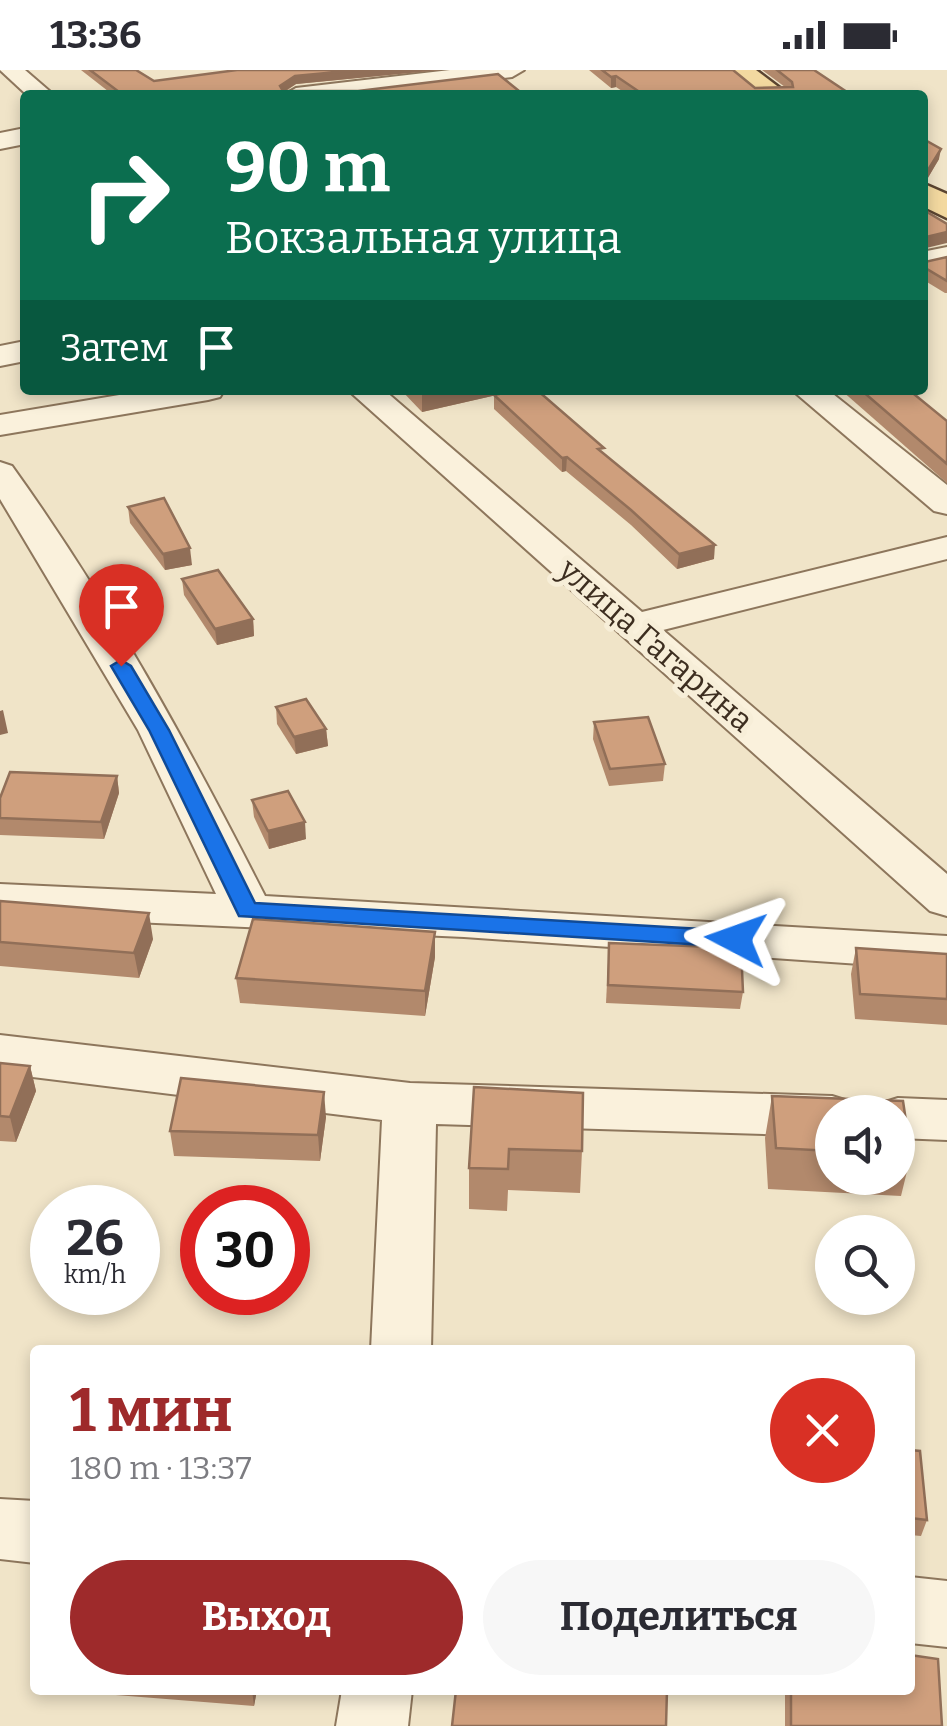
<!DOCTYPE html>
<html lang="ru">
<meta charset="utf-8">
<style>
body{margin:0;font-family:Bitter,serif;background:#f7f7f7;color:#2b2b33;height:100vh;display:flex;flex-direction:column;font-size:38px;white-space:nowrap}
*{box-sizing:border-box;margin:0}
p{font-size:32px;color:#7c7c81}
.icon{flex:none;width:55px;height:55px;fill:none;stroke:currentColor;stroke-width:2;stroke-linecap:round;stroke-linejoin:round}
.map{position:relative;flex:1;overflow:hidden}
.sheet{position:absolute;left:30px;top:1275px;width:885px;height:350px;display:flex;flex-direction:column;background:#fff;border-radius:10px;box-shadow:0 5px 15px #0003}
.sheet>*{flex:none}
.top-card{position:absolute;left:20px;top:20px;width:908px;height:305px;border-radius:10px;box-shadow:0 5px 15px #0003;background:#0b6e4f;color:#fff;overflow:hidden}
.fabs{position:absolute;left:815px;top:1025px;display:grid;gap:20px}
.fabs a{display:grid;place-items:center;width:100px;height:100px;border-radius:50%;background:#fff;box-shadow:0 5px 15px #0003;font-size:50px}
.speed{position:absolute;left:30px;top:1115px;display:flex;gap:20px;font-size:50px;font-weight:700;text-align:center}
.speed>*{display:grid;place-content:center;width:130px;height:130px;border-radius:50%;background:#fff;box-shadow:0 5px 15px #0003;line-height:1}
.speed small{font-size:25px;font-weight:400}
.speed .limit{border:15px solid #d22;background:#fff;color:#111}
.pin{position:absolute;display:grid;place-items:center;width:85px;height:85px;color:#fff;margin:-102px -42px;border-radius:50% 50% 50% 0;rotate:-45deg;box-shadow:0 0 10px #0007}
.pin .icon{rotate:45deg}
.me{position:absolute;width:110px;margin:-55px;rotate:274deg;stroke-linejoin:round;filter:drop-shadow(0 0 8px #0008)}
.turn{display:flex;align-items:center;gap:35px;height:210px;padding:0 40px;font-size:45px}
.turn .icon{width:130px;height:130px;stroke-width:2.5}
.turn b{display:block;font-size:70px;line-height:85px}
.then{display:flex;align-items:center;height:95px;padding:0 40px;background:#0003;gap:20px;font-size:38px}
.round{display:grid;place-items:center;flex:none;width:105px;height:105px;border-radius:52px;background:#f7f7f7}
.headline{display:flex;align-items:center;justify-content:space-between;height:170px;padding:0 40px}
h1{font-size:60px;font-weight:700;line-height:75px;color:#9e2a2b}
.action{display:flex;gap:20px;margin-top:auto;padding:20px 40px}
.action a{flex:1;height:115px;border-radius:60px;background:#9e2a2b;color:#fff;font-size:40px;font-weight:700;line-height:115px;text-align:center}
.action a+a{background:#f7f7f7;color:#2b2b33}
.status{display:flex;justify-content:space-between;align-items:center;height:70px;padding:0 50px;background:#fff;direction:ltr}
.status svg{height:28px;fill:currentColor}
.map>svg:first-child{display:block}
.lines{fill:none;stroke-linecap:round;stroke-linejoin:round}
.minor-casing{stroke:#8d765c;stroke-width:4}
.major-casing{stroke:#5b4430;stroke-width:5}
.minor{fill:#faf1dc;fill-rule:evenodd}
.major{fill:#f3d9a0;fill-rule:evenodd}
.wall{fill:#b2896c;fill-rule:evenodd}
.shaded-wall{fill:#916f58}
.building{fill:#cf9f7d;stroke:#916f58;stroke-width:2.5}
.route{fill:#1a73e8;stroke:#114b97;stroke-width:2.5}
.labels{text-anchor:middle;stroke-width:10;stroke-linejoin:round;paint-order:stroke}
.street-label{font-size:32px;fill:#3d2e20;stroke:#f7eed8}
</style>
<div class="status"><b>13:36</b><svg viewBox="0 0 49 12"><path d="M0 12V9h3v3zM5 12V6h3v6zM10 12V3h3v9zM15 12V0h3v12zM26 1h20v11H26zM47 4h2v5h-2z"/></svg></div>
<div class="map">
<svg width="947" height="1656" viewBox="0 0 947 1656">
<rect width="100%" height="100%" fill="#f0e4c8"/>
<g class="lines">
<defs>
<g id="minor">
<path d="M 0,0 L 25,0 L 54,25 L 27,25 Z"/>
<path d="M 450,0 L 524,0 L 512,7 L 358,25 L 284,25 L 296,18 Z"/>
<path d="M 25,58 L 25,74 L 0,79 L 0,63 Z"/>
<path d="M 947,177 L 947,195 L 922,200 L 922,182 Z"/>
<path d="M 25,271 L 25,291 L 0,296 L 0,276 Z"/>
<path d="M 149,320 L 224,320 L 220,327 L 208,330 L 0,365 L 0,345 Z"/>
<path d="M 348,320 L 384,320 L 642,542 L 947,467 L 947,489 L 663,560 L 947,804 L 947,846 L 930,841 Z"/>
<path d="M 792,320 L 828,320 L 947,415 L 947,444 L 934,441 Z"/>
<path d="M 0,392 L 12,396 C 110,532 189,677 265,826 L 947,866 L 947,900 L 464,867 L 0,846 L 0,814 L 216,824 L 138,660 L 0,429 Z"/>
<path d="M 0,965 L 410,1013 L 832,1026 L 851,1032 L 857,1042 L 832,1042 L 832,1066 L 436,1054 L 431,1280 L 371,1280 L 382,1050 L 0,1003 Z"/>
<path d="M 898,1028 L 947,1030 L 947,1070 L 898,1068 L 898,1042 L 874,1042 L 879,1034 Z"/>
<path d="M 0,1429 L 35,1431 L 35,1493 L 0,1489 Z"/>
<path d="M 910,1507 L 947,1511 L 947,1577 L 910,1573 Z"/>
<path d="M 342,1620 L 412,1620 L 408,1656 L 336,1656 Z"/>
</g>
<g id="major">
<path d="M 723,0 L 756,0 L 789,25 L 756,25 Z"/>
<path d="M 922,113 L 947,124 L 947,148 L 922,136 Z"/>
</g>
</defs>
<!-- minor casing -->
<use href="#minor" class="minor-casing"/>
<!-- major casing -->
<use href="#major" class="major-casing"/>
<!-- minor -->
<use href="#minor" class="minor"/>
<!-- major -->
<use href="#major" class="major"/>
</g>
<!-- wall -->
<g class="wall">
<path d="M 81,0 L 136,0 L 154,11 L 237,0 L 440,0 L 296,14 L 286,21 L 524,25 L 113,25 Z"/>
<path d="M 589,0 L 733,0 L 755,18 L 785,17 L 762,0 L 814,0 L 847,25 L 628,25 L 616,17 L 611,18 Z"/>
<path d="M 922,70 L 939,89 L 926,111 L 922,111 Z"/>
<path d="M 947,187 L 947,223 L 945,223 L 922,209 L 922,196 L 925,192 Z"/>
<path d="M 401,320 L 501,320 L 501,324 L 422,342 Z"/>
<path d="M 841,320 L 909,320 L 947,351 L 947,413 Z"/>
<path d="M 494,325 L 604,384 L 714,489 L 677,499 L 631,455 L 566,401 L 562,402 L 494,339 Z"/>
<path d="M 128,437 L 192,495 L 165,500 L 130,453 Z"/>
<path d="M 182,509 L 253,549 L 254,566 L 217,575 L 184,525 Z"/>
<path d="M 276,637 L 326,659 L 328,676 L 296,684 L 277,654 Z"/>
<path d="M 594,652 L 665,694 L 663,711 L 609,716 L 593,669 Z"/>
<path d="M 117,706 L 119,723 L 104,769 L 0,765 L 0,728 Z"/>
<path d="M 252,730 L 306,769 L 269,779 L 254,747 Z"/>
<path d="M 0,831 L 153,869 L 139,908 L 0,896 Z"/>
<path d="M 435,862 L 435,887 L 425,946 L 240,933 L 236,908 Z"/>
<path d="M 609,873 L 743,922 L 740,939 L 606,933 Z"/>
<path d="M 856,878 L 947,884 L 947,955 L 855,949 L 851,904 Z"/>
<path d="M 0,993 L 30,996 L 36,1021 L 16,1072 L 0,1071 Z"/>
<path d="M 474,1017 L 582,1081 L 580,1123 L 508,1120 L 507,1141 L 469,1139 L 469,1098 Z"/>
<path d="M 772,1026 L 903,1031 L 911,1085 L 901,1126 L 768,1119 L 765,1068 ZM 832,1042 L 898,1042 L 898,1108 L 832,1108 Z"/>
<path d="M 326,1047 L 320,1091 L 174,1086 L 170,1061 Z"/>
<path d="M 910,1380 L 927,1450 L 921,1466 L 910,1465 Z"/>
<path d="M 53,1620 L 257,1620 L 254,1636 Z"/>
<path d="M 785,1620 L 910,1620 L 942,1656 L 785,1656 Z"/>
</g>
<!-- shaded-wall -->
<g class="shaded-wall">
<path d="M 358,0 L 440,0 L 296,14 L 280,24 L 280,16 L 295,6 Z"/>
<path d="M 616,6 L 616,17 L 611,18 L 611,7 Z"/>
<path d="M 941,79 L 939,89 L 926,111 L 928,100 Z"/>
<path d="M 947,162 L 947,173 L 922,179 L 922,168 Z"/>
<path d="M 431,320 L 501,320 L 501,324 L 422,342 L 422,322 Z"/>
<path d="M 567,387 L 566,401 L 562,402 L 562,388 Z"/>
<path d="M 715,475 L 714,489 L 677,499 L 679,484 Z"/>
<path d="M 190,478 L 192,495 L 165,500 L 163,484 Z"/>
<path d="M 253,549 L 254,566 L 217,575 L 215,559 Z"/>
<path d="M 3,640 L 8,663 L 0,665 L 0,641 Z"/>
<path d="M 326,659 L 328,676 L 296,684 L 294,667 Z"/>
<path d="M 117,706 L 119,723 L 104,769 L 101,752 Z"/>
<path d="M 305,752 L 306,769 L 269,779 L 268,761 Z"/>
<path d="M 149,843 L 153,869 L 139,908 L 134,883 Z"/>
<path d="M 435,862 L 435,887 L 425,946 L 425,921 Z"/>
<path d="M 30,996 L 36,1021 L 16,1072 L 10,1047 Z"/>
<path d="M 324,1022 L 326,1047 L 320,1091 L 318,1065 Z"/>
<path d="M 252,1620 L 257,1620 L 254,1636 Z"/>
</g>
<!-- building -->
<g class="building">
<path d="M 90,0 L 136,0 L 154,11 L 237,0 L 358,0 L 295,6 L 280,16 L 283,21 L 358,21 L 498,4 L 524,25 L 146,25 L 143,22 L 123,25 Z"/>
<path d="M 602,0 L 733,0 L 755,18 L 793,17 L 792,12 L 777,0 L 814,0 L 847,22 L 828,25 L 644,25 L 616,6 L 611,7 Z"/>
<path d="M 922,70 L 925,70 L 941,79 L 928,100 L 922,100 Z"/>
<path d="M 922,139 L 947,154 L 947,162 L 922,168 Z"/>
<path d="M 947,187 L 947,211 L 922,196 L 922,190 L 925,192 Z"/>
<path d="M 518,320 L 537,320 L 604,378 L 598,379 L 715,475 L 679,484 L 631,440 L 567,387 L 562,388 L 494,325 Z"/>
<path d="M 861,320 L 909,320 L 947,351 L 947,394 Z"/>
<path d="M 164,428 L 190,478 L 163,484 L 128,437 Z"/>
<path d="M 218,500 L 253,549 L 215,559 L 182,509 Z"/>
<path d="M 306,629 L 326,659 L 294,667 L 276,637 Z"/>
<path d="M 648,647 L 665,694 L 610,699 L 594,652 Z"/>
<path d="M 10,702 L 117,706 L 101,752 L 0,748 L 0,728 Z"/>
<path d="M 288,721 L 305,752 L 268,761 L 252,730 Z"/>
<path d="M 0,831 L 149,843 L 134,883 L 0,872 Z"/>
<path d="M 253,849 L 435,862 L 425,921 L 236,908 Z"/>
<path d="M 609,873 L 741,878 L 743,922 L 608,915 Z"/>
<path d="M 856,878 L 947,884 L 947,929 L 860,924 Z"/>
<path d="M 0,993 L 30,996 L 10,1047 L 0,1046 Z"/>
<path d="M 181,1008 L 324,1022 L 318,1065 L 170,1061 Z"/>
<path d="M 474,1017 L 583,1023 L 582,1081 L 509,1079 L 508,1099 L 469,1098 Z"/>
<path d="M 772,1026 L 903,1031 L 911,1085 L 898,1084 L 898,1042 L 832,1042 L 832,1081 L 776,1078 Z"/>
<path d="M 910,1380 L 920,1381 L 927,1450 L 910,1448 Z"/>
<path d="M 910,1585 L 938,1589 L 942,1656 L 791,1656 L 791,1620 L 910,1620 Z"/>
<path d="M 456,1620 L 667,1620 L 666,1656 L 452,1656 Z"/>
</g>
<!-- route -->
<path class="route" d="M 121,590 L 131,596 L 169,660 L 255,833 L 736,861 L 747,869 L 736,877 L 239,846 L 149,660 L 111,596 Z"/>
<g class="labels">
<!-- street labels -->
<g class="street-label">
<text transform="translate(656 575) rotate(41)" y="11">улица Гагарина</text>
</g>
</g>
</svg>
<div class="fabs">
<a><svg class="icon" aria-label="sound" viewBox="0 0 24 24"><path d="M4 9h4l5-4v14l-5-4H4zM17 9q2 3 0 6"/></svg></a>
<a><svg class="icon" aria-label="search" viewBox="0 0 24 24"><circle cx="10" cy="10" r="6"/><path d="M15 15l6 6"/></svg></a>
</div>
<div class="speed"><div>26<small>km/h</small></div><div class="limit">30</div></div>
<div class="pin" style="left:121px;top:596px;background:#d93025"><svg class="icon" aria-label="arrive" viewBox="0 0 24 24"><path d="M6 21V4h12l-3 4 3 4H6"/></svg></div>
<svg class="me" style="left:736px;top:869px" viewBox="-20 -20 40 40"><path d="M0-17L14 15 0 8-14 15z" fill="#1a73e8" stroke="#fff" stroke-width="4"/></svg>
<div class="top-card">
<div class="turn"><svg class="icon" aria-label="right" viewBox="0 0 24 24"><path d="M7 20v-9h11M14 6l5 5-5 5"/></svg><div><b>90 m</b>Вокзальная улица</div></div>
<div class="then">Затем<svg class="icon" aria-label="arrive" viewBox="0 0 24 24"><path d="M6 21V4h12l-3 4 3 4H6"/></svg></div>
</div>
<section class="sheet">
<div class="headline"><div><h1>1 мин</h1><p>180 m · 13:37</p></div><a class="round" style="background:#d93025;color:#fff"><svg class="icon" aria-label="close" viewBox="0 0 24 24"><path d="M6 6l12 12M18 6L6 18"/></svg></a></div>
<div class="action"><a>Выход</a><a>Поделиться</a></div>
</section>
</div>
